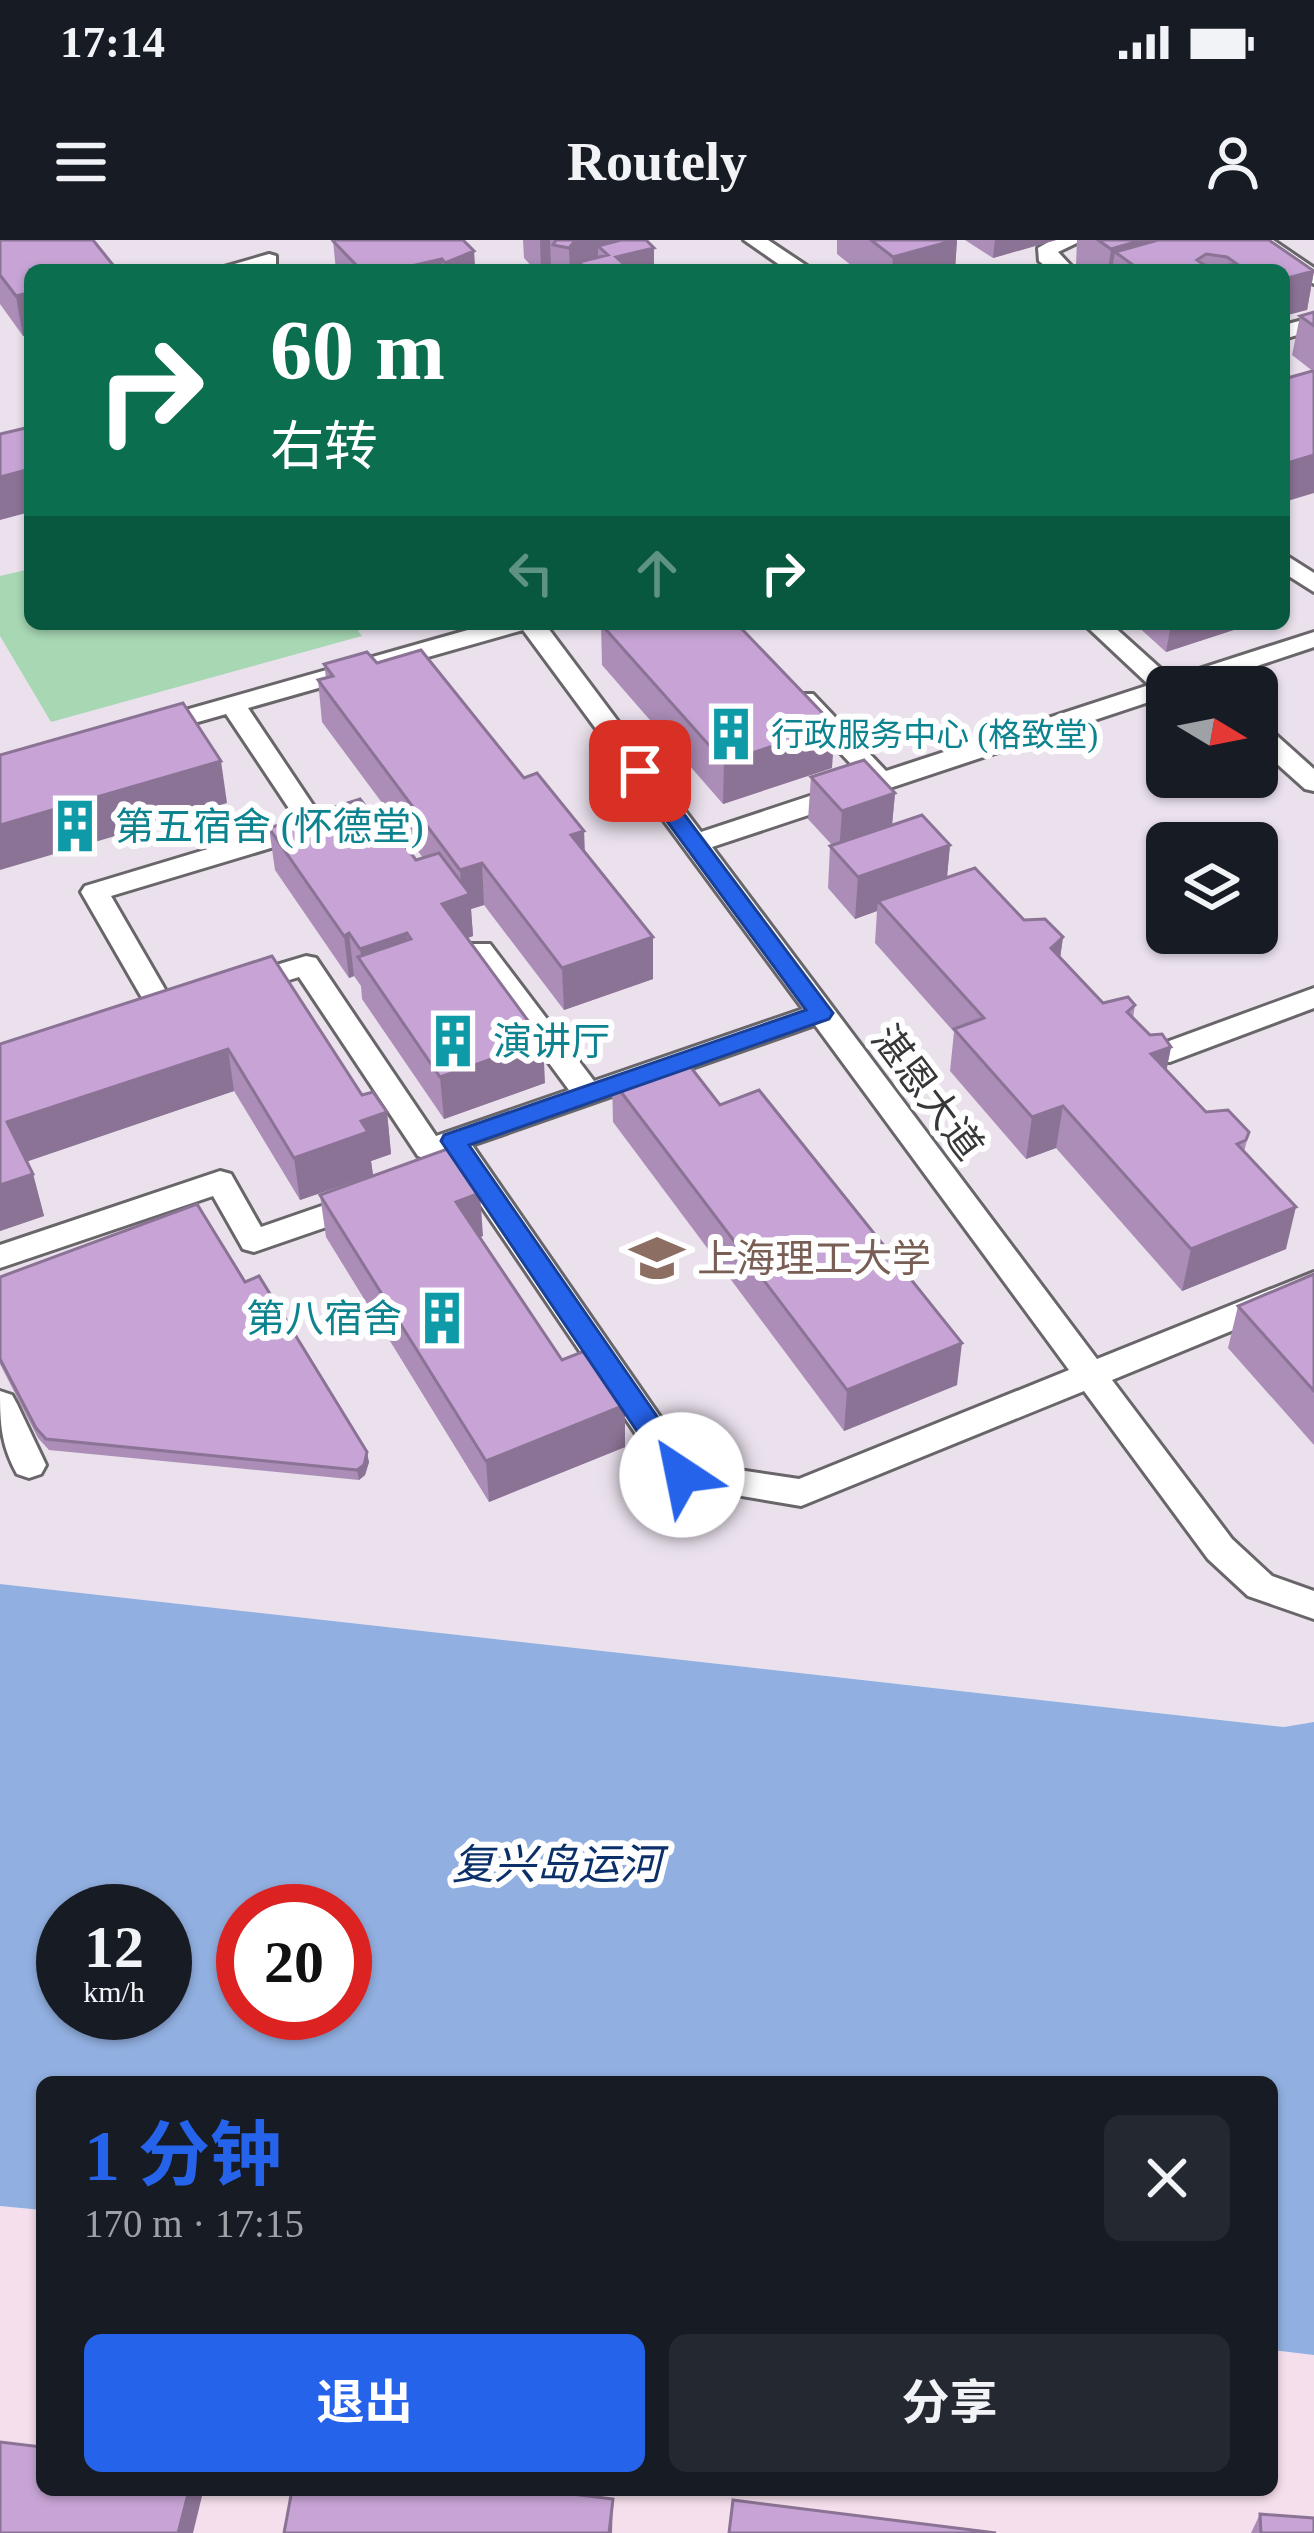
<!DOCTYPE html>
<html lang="zh">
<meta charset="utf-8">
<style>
body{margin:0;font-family:"Times New Roman","Noto Sans SC",serif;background:#242831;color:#f1f3f6;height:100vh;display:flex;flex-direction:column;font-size:45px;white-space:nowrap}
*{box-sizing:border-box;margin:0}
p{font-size:39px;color:#9ea1a6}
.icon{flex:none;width:66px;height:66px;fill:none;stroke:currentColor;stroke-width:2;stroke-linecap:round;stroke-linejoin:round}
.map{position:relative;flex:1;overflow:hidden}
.panel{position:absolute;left:36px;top:1836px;width:1242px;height:420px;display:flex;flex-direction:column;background:#171b24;border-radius:18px;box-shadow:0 3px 9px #0004}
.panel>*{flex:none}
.hud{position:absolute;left:24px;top:24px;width:1266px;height:366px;border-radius:18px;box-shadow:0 3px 9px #0004;background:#0b6e4f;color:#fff;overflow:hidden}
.needle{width:78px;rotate:100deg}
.buttons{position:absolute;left:1146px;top:426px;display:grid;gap:24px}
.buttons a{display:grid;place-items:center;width:132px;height:132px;border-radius:18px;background:#171b24;box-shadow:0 3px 9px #0004;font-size:60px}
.speed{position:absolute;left:36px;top:1644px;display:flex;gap:24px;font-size:60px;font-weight:700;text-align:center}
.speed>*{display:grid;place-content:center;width:156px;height:156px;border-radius:50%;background:#171b24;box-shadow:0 3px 9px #0004;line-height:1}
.speed small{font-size:30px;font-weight:400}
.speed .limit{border:18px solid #d22;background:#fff;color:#111}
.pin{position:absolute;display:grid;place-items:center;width:102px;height:102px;color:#fff;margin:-51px;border-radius:24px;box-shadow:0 6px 18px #0006}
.me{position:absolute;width:132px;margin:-66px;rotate:326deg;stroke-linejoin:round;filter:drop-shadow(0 0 9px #0008)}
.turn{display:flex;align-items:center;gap:42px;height:252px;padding:0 48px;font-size:54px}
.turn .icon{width:156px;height:156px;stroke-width:2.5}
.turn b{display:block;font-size:84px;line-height:102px}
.lanes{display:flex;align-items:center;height:114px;padding:0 48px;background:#0003;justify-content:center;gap:60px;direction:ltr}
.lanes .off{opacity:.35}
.round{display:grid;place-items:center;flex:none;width:126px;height:126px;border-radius:18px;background:#242831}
.head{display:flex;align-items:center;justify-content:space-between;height:204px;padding:0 48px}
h1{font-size:72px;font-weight:700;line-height:90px;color:#2563eb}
.button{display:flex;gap:24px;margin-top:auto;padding:24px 48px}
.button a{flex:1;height:138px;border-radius:18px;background:#2563eb;color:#fff;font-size:48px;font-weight:700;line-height:138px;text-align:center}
.button a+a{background:#242831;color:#f1f3f6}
.status{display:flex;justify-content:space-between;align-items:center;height:84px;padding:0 60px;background:#171b24;direction:ltr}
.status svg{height:33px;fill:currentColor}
header{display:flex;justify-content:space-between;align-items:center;height:156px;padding:0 48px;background:#171b24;font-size:54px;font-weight:700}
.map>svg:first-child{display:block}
.built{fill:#eae1ed;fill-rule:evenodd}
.industrial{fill:#f6dfec}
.green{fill:#a7d7b3}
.water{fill:#91afe0;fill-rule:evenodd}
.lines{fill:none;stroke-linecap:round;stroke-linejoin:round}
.lane-casing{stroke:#69666a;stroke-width:6}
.lane{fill:#fff;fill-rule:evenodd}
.wall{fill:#ab8db7}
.shaded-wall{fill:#8b7395}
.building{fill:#c7a4d5;stroke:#8b7395;stroke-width:3}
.route{fill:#2563eb;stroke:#184099;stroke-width:3}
.labels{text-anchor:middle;stroke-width:12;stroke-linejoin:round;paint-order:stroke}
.far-culture-label{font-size:33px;fill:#0d838f;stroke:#fefeff;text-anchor:start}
.culture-label{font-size:39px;fill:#0d838f;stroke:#fefeff;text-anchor:start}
.street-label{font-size:39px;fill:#373638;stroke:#fefeff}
.education-label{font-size:39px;fill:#785e54;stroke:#fefeff;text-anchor:start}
.water-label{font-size:42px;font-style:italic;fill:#0b3069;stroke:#fefeff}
</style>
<div class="status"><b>17:14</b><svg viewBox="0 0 49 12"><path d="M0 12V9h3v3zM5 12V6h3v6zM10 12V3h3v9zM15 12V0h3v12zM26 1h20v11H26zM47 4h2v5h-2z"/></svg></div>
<header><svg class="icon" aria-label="menu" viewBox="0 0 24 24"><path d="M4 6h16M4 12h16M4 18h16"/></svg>Routely<svg class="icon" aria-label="person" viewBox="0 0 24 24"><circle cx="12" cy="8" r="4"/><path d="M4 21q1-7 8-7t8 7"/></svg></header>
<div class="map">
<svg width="1314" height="2293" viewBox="0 0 1314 2293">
<rect width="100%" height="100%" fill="#f3eff5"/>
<!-- built -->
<path class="built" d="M 0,0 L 1314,0 L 1314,1482 L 1285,1487 L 0,1344 ZM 30,30 L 1284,30 L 1284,384 L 30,384 ZM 1167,447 L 1257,447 L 1257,537 L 1167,537 ZM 1167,603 L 1257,603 L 1257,693 L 1167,693 Z"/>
<!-- industrial -->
<path class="industrial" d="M 0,1966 L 42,1970 L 42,2250 L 1272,2250 L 1272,2110 L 1314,2115 L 1314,2293 L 0,2293 Z"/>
<!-- green -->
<path class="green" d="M 30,329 L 30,384 L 353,384 L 362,396 L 51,482 L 0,396 L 0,336 Z"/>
<!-- water -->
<path class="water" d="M 0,1344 L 1284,1487 L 1314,1482 L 1314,2115 L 1272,2110 L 1272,1842 L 42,1842 L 42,1970 L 0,1966 ZM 63,1671 L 165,1671 L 165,1773 L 63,1773 ZM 243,1671 L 345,1671 L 345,1773 L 243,1773 Z"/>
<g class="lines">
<defs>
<g id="lane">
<path d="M 744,0 L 768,0 L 813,30 L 787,30 Z"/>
<path d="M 1052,0 L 1083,0 L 1058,12 L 1075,30 L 1050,30 L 1039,21 L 1038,8 Z"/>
<path d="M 1249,0 L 1273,0 L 1314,28 L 1314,44 Z"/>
<path d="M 269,14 L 276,16 L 276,24 L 214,30 Z"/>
<path d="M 1314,77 L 1314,90 L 1284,99 L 1284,85 Z"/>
<path d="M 1284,314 L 1314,333 L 1314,352 L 1284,333 Z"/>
<path d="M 489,384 L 545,384 L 701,592 L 864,538 L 795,464 L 791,459 L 795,454 L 813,454 L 886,531 L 1149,445 L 1084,384 L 1111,384 L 1171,438 L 1314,392 L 1314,407 L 1194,447 L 1167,447 L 1167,456 L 712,607 L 1097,1119 L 1314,1032 L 1314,1057 L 1112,1140 L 1232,1299 L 1272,1336 L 1314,1351 L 1314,1379 L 1248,1356 L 1208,1319 L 1084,1151 L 801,1266 L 670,1244 L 463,939 L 442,939 L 438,931 L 451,920 L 446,914 L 429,920 L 418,916 L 299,737 L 243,754 L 233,752 L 229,745 L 233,738 L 306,716 L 316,718 L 436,896 L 569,850 L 470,716 L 466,710 L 470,704 L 490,704 L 594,841 L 803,769 L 523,390 L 248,468 L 327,586 L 324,592 L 111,656 L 170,758 L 188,752 L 202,762 L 198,769 L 163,780 L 153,777 L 81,652 L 85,646 L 298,582 L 226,474 L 152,495 L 143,492 L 139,487 L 143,482 ZM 815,785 L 1069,1130 L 799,1239 L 692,1223 L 472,905 Z"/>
<path d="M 1257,484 L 1266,486 L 1314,529 L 1314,551 L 1305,549 L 1257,506 Z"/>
<path d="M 1314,748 L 1314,768 L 1170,822 L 1150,822 L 1145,815 L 1150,808 Z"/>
<path d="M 220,931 L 231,934 L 261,987 L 365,951 L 376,954 L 381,962 L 376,970 L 254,1012 L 243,1009 L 213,956 L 0,1028 L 0,1005 Z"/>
<path d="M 0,1151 L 12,1155 L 17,1164 L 46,1225 L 41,1234 L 29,1238 L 17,1234 C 1,1205 0,1184 0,1151 Z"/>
</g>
</defs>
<!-- lane casing -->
<use href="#lane" class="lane-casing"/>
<!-- lane -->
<use href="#lane" class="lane"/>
</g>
<!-- wall -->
<g class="wall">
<path d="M 0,0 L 30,30 L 30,94 L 23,96 L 0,64 Z"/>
<path d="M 523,0 L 646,0 L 654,8 L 654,30 L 535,30 L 524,18 Z"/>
<path d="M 837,0 L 957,0 L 955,30 L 857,30 L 837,14 Z"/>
<path d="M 965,0 L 1056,0 L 993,18 Z"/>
<path d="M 1077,0 L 1270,0 L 1314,31 L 1307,70 L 1284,30 L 1081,30 L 1076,26 Z"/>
<path d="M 333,1 L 474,11 L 475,30 L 336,30 Z"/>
<path d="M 1314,72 L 1314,132 L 1292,115 L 1300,76 Z"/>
<path d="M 601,384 L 832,528 L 723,564 L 602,425 Z"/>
<path d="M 1135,384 L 1252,384 L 1166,412 Z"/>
<path d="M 377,423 L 524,538 L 584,591 L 585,613 L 653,697 L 653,739 L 564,770 L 484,665 L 471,669 L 473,696 L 467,698 L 545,843 L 444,879 L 362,759 L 361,746 L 354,736 L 349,738 L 275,630 L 269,588 L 375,579 L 416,620 L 423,618 L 322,482 L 318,440 L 326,438 L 324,424 Z"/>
<path d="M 811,537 L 895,553 L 892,585 L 950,605 L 947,637 L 1024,680 L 1063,697 L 1060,718 L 1103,763 L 1135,765 L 1133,778 L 1150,795 L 1171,807 L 1166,830 L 1206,872 L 1249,892 L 1244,912 L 1286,1009 L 1182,1051 L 1056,908 L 1026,919 L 950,831 L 954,792 L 875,703 L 877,671 L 855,679 L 828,648 L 830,606 L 832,605 L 808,579 Z"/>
<path d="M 272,716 L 362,855 L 387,872 L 391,914 L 371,921 L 373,935 L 300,960 L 234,851 L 27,921 L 33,934 L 44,976 L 0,991 L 0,804 Z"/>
<path d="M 612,840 L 720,865 L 957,1145 L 844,1191 L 613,882 Z"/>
<path d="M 320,955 L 483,996 L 480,997 L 562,1120 L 625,1165 L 625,1207 L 489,1262 L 326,997 Z"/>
<path d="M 1314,1034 L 1314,1205 L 1228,1108 L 1238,1066 Z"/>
<path d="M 0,1037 L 245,1042 L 369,1222 L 365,1235 L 359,1240 L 49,1210 L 38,1198 L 0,1124 Z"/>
<path d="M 1260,2274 L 1314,2293 L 1251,2293 Z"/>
</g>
<!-- shaded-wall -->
<g class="shaded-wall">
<path d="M 540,0 L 550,0 L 551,30 L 541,30 Z"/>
<path d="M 585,0 L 619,0 L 654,8 L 654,30 L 608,30 L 608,15 L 598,6 L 598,30 L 579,22 L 579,30 L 570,30 L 569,8 L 573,3 Z"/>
<path d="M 957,0 L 955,30 L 892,30 L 893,17 Z"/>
<path d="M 995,0 L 1056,0 L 993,18 Z"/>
<path d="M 1142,0 L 1160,0 L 1115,12 L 1112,30 L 1108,30 L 1111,9 Z"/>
<path d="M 474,11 L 475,30 L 446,30 L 445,23 Z"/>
<path d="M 442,19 L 442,30 L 402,30 L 402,28 Z"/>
<path d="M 1314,31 L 1307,70 L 1284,76 L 1284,39 Z"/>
<path d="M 24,54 L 30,94 L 23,96 L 16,56 Z"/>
<path d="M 1314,215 L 1314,253 L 1284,262 L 1284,224 Z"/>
<path d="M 30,229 L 30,272 L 0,280 L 0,237 Z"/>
<path d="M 1171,384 L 1252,384 L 1166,412 Z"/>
<path d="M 835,486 L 832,528 L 723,564 L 724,522 Z"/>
<path d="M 221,521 L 227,563 L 0,630 L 0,585 Z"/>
<path d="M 895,553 L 891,596 L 839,613 L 842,571 Z"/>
<path d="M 584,591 L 585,633 L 571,595 Z"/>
<path d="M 950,605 L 946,647 L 878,661 L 877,671 L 855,679 L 858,637 Z"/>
<path d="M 482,623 L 484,665 L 471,669 L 473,696 L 445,706 L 442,664 L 462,657 L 460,630 Z"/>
<path d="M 349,693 L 354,736 L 349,738 L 344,696 Z"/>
<path d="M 407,693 L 411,735 L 362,722 L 360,709 Z"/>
<path d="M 653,697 L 653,739 L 564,770 L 562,728 Z"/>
<path d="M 1063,697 L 1057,740 L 1051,708 Z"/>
<path d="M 543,801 L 545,843 L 444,879 L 440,837 Z"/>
<path d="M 1171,807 L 1163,849 L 1151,814 Z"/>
<path d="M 228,809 L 234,851 L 17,925 L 7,882 Z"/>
<path d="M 1063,866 L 1056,908 L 1026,919 L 1032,877 Z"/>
<path d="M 387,872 L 391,914 L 371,921 L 373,935 L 300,960 L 294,918 L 361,881 Z"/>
<path d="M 33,934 L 44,976 L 0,991 L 0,945 Z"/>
<path d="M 480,953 L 483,996 L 459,1004 L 456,962 Z"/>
<path d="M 1296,967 L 1286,1009 L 1182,1051 L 1191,1009 Z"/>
<path d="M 962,1103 L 957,1145 L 844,1191 L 847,1150 Z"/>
<path d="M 625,1165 L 625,1207 L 489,1262 L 486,1221 Z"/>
<path d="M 367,1212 L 369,1222 L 365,1235 L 359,1240 L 357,1230 Z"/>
<path d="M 189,2250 L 202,2250 L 203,2252 L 193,2293 L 178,2293 Z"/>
<path d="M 613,2259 L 612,2293 L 609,2293 Z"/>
</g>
<!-- building -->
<g class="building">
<path d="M 0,0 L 93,0 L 117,30 L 30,30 L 30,62 L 24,54 L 16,56 L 0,35 Z"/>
<path d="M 335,0 L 463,0 L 474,11 L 445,23 L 442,19 L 402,28 L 403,30 L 361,30 L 333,1 Z"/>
<path d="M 585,0 L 573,3 L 569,8 L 553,5 L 556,0 Z"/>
<path d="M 621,0 L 646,0 L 654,8 L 616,17 L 626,26 L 610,30 L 587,30 L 579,22 L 608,15 L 598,6 Z"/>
<path d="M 871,0 L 955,0 L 893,17 Z"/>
<path d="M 1098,0 L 1142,0 L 1111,9 Z"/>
<path d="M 1158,0 L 1269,0 L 1314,31 L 1284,39 L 1284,30 L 1239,30 L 1230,25 L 1237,24 L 1227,17 L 1206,14 L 1197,20 L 1210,29 L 1140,30 L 1115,12 Z"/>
<path d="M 1314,72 L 1314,86 L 1300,76 Z"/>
<path d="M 1312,131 L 1314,132 L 1314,215 L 1284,224 L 1284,139 Z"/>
<path d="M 30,187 L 30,229 L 0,237 L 0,194 Z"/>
<path d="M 601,384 L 737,384 L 835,486 L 724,522 Z"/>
<path d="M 421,410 L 524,538 L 537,533 L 584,591 L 571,595 L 653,697 L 562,728 L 482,623 L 460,630 L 318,440 L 333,436 L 324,424 L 367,412 L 377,423 Z"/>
<path d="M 183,463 L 221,521 L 0,585 L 0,515 Z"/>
<path d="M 864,520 L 895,553 L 842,571 L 811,537 Z"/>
<path d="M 360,559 L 375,579 L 383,577 L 416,620 L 439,613 L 470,654 L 442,664 L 543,801 L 440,837 L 358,717 L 411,699 L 407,693 L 360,709 L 349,693 L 344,696 L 269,588 Z"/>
<path d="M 922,575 L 950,605 L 858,637 L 830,606 Z"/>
<path d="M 975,628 L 1024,680 L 1045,679 L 1063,697 L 1051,708 L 1103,763 L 1128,757 L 1135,765 L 1127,772 L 1150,795 L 1162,794 L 1171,807 L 1151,814 L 1206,872 L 1228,870 L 1249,892 L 1246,900 L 1237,904 L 1296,967 L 1191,1009 L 1063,866 L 1032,877 L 954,789 L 984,778 L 878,661 Z"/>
<path d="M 272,716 L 362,855 L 373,852 L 387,872 L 361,881 L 368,892 L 294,918 L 228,809 L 7,882 L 33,934 L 0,945 L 0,804 Z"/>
<path d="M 682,816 L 720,865 L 759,850 L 962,1103 L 847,1150 L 612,840 Z"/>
<path d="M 450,908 L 480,953 L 456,962 L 562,1120 L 587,1110 L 625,1165 L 486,1221 L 320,955 Z"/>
<path d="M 197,964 L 245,1042 L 259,1036 L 367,1212 L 364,1225 L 357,1230 L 46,1199 L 36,1188 L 0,1119 L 0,1037 Z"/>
<path d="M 1314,1034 L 1314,1151 L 1238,1066 Z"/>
<path d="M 0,2202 L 42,2207 L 42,2250 L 189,2250 L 178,2293 L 0,2293 Z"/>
<path d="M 292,2250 L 539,2250 L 613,2259 L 609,2293 L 284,2293 Z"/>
<path d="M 733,2260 L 996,2293 L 729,2293 Z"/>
<path d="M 1260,2274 L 1314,2278 L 1314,2293 L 1261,2293 Z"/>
</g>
<!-- route -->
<path class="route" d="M 640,524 L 648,526 L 833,773 L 829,779 L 469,905 L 692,1227 L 696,1235 L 682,1246 L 672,1243 L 441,901 L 444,895 L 806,770 L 630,531 Z"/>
<!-- icons -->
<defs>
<symbol id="building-bare" viewBox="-9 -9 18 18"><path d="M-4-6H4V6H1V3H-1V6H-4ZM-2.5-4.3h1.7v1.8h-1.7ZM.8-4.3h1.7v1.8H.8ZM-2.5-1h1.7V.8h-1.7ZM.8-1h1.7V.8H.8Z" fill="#0f9aa8" stroke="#fefeff" stroke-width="2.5" paint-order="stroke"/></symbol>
<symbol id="university-bare" viewBox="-9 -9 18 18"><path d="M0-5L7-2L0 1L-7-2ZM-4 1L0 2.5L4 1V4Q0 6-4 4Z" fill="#8d6e63" stroke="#fefeff" stroke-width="2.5" paint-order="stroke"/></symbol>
</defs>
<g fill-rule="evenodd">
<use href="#building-bare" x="693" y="456" width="76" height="76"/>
<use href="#building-bare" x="37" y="548" width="76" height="76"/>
<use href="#building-bare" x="415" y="763" width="76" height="76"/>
<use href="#university-bare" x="619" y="980" width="76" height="76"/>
<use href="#building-bare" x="404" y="1040" width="76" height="76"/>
</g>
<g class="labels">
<!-- far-culture labels -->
<g class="far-culture-label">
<text x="771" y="506">行政服务中心 (格致堂)</text>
</g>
<!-- culture labels -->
<g class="culture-label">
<text x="115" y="600">第五宿舍 (怀德堂)</text>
<text x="493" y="815">演讲厅</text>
<text x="402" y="1092" text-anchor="end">第八宿舍</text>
</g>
<!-- street labels -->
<g class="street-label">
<text transform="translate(928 852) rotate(53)" y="14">湛恩大道</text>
</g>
<!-- education labels -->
<g class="education-label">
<text x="697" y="1032">上海理工大学</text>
</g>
<!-- water labels -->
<g class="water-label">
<text x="557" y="1639">复兴岛运河</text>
</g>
</g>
</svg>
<div class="buttons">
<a><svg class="needle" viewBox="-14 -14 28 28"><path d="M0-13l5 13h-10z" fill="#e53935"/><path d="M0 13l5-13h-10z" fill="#9ea1a6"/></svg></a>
<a><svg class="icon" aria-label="layers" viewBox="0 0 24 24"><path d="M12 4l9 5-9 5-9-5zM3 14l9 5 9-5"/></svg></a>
</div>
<div class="speed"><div>12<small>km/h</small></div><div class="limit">20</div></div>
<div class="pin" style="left:640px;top:531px;background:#d93025"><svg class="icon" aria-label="arrive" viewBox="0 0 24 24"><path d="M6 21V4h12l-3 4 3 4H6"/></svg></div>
<svg class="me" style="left:682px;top:1235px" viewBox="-20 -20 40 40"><circle r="19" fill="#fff"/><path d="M0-13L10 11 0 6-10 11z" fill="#2563eb"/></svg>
<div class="hud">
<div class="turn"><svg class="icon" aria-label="right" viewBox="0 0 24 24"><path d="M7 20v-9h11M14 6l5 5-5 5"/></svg><div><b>60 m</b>右转</div></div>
<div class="lanes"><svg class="icon off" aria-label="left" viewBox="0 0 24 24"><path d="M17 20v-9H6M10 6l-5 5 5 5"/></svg><svg class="icon off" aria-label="ahead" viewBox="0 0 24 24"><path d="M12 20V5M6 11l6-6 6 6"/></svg><svg class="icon" aria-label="right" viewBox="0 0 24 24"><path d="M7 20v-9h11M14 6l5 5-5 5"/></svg></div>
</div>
<section class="panel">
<div class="head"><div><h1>1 分钟</h1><p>170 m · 17:15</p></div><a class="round"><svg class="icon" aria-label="close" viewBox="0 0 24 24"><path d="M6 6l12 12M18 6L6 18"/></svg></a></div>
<div class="button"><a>退出</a><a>分享</a></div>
</section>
</div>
